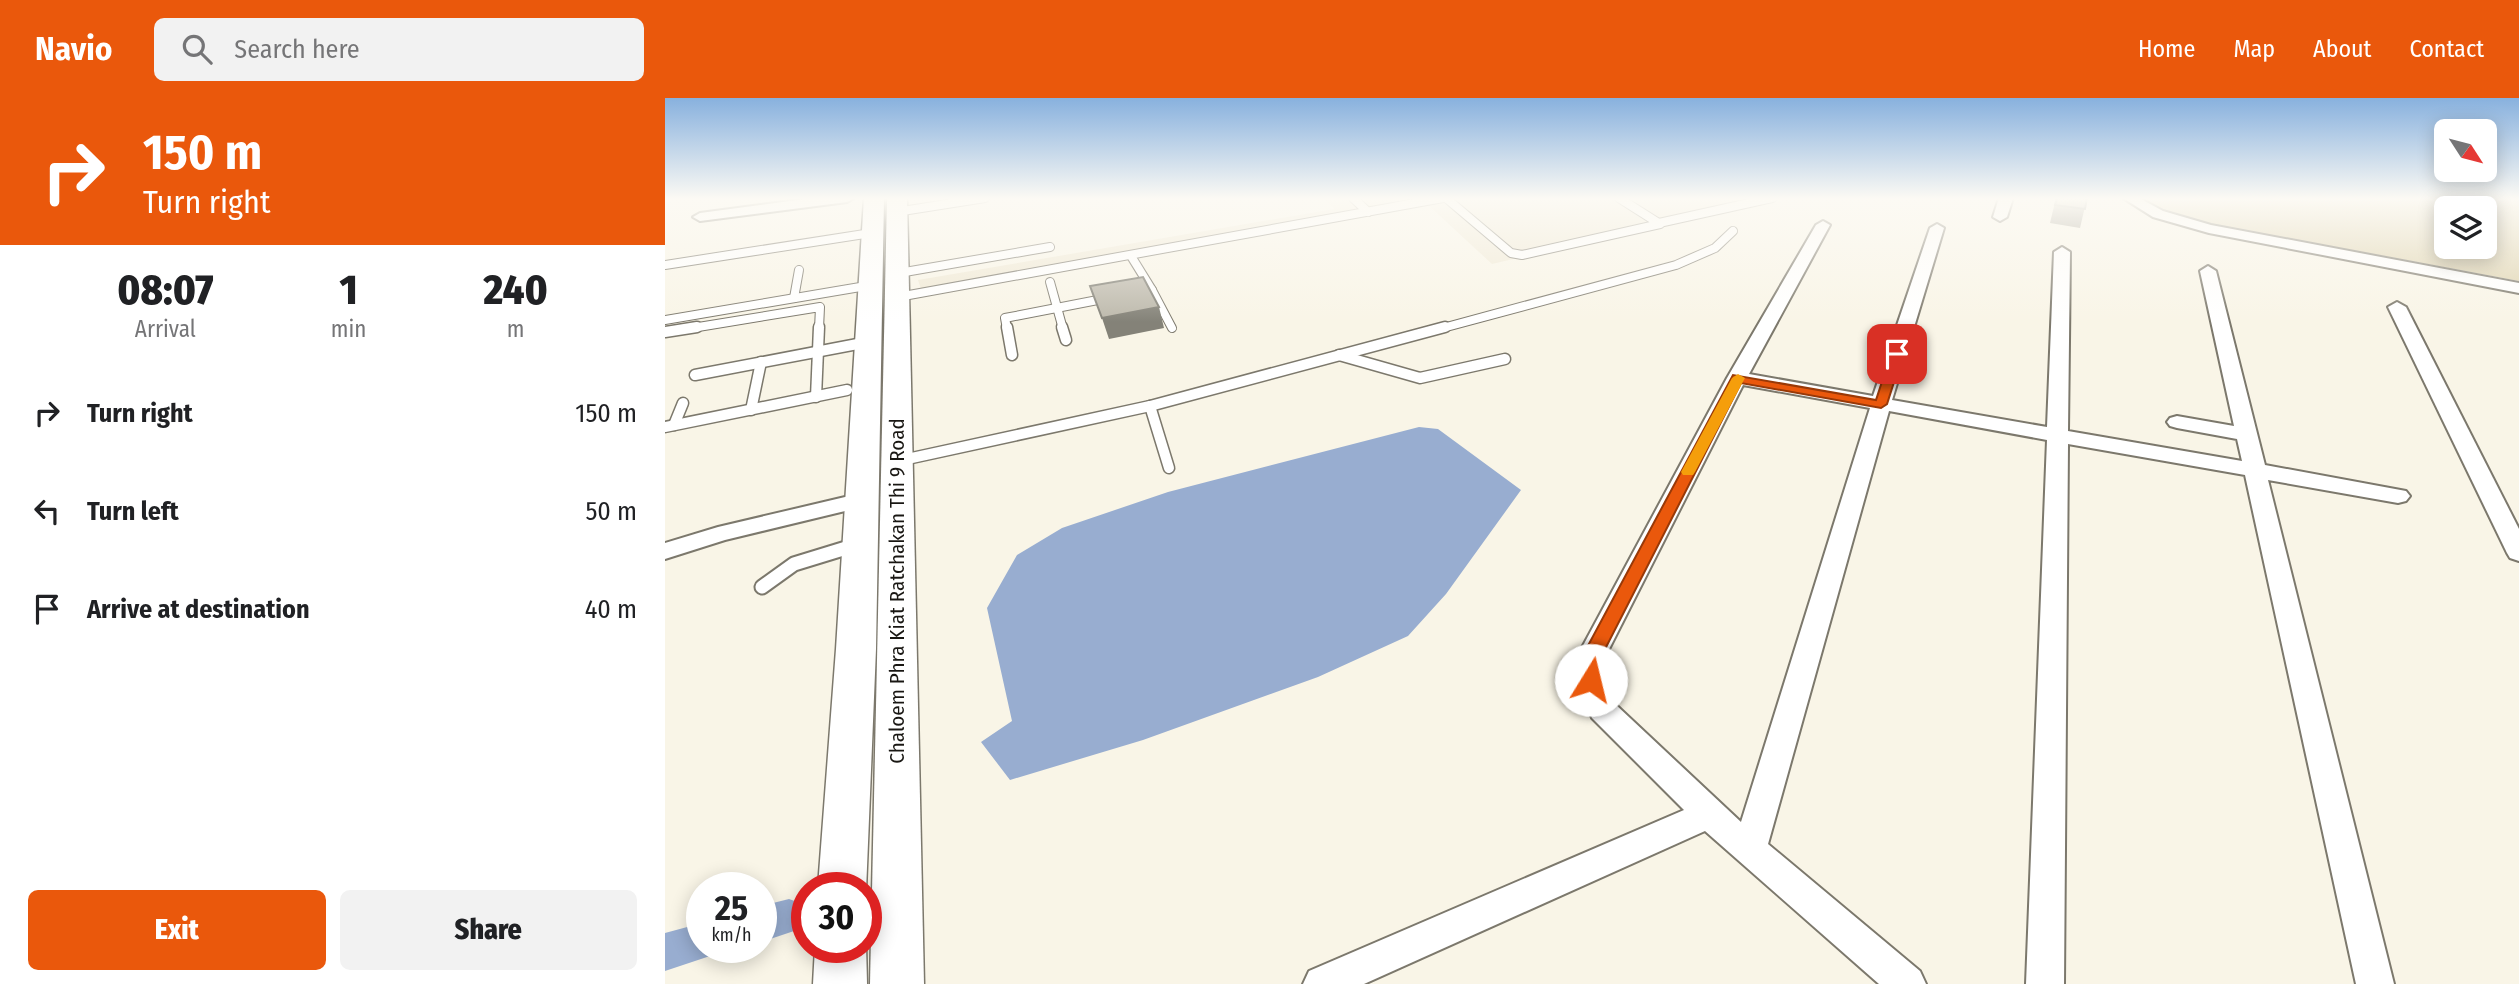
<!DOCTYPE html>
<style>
body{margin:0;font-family:"Fira Sans Condensed",sans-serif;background:#f2f2f2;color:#202124;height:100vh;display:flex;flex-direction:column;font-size:26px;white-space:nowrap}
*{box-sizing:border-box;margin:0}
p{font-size:23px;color:#757577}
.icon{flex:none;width:38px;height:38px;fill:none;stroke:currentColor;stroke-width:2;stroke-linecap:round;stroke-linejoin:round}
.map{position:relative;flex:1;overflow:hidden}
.panel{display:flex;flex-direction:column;background:#fff;width:665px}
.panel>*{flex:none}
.top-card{background:#ea580c;color:#fff;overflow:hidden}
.needle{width:46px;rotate:126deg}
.tools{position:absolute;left:1769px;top:21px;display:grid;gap:14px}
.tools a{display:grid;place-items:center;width:63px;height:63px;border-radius:10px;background:#fff;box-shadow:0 4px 18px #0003;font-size:35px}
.speed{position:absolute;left:21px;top:774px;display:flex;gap:14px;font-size:35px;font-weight:700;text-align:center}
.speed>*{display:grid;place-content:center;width:91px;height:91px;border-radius:50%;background:#fff;box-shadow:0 4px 18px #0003;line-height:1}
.speed small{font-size:18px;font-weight:400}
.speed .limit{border:10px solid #d22;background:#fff;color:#111}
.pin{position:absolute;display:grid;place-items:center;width:60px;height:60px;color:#fff;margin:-30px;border-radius:14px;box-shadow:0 4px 10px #0006}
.me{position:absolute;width:77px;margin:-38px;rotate:9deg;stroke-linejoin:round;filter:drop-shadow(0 0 5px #0008)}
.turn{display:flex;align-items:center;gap:24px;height:147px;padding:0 28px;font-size:32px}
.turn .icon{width:91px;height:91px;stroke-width:2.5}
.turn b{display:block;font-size:49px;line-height:60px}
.eta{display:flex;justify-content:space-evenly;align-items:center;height:119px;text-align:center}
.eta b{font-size:42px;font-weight:800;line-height:49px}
.cta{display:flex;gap:14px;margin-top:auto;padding:14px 28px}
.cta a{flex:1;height:80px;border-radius:10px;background:#ea580c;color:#fff;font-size:28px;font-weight:800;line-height:80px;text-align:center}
.cta a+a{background:#f2f2f2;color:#202124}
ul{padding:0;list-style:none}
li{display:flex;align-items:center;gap:21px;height:98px;padding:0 28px}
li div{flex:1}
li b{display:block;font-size:26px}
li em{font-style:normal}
header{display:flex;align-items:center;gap:42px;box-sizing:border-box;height:98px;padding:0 35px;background:#ea580c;color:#fff}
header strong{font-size:33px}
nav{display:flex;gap:38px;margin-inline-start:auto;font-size:24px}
.search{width:490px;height:63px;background:#f2f2f2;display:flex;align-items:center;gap:18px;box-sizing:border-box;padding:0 24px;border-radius:10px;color:#757577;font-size:26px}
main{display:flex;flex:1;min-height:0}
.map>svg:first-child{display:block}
.built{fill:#f0e9d5}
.green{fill:#dfd4b1;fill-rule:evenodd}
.water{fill:#98add0}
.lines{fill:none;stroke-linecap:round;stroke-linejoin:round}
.canal{fill:#98add0;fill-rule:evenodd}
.lane-far2-casing{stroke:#7c786c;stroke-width:10}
.lane-far1-casing{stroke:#7c786c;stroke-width:13}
.lane-casing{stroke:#7c786c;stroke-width:17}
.street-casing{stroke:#7c786c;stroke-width:4}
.secondary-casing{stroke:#7c786c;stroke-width:3}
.lane-far2{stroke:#fff;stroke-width:8}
.lane-far1{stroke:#fff;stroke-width:10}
.lane{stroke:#fff;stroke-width:13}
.street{fill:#fff;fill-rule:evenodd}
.secondary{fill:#fff;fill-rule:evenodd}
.wall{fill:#a39f94}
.shaded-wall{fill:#848278}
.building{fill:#bdb9ac;stroke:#848278;stroke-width:2}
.route{fill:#ea580c;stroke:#983908;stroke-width:2}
.slow{fill:#f59e0b}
.labels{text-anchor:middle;stroke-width:5;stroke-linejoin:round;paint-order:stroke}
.street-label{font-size:21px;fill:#191713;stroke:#fff}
</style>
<header>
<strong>Navio</strong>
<div class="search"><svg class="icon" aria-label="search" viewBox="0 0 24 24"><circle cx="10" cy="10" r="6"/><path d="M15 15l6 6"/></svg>Search here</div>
<nav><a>Home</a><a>Map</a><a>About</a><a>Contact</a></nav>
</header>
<main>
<section class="panel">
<div class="top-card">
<div class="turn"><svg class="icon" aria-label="right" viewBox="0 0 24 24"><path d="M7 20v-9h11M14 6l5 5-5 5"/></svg><div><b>150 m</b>Turn right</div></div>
</div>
<div class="eta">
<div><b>08:07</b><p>Arrival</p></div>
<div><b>1</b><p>min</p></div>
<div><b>240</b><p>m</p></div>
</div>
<ul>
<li><svg class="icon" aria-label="right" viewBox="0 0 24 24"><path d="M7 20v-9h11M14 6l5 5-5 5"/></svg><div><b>Turn right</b></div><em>150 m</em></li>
<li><svg class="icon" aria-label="left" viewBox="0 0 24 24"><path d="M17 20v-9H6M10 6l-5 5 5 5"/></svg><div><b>Turn left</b></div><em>50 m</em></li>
<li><svg class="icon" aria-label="arrive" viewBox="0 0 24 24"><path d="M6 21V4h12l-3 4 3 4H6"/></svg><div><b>Arrive at destination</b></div><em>40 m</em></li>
</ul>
<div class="cta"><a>Exit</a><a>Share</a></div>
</section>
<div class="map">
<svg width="1854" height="886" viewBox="0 0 1854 886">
<rect width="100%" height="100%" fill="#f9f5e7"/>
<!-- built -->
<path class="built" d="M 660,100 L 1104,100 L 827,166 L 762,106 L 258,197 L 253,182 L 669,111 Z"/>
<!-- green -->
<path class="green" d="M 1473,100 L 1854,100 L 1854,183 L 1530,123 L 1485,111 ZM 1782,110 L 1820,110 L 1820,149 L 1782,149 Z"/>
<!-- water -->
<path class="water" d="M 754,329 L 773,331 L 856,392 L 781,496 L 743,538 L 653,579 L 478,642 L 345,682 L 316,644 L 347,623 L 322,510 L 352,457 L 397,430 L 503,394 Z"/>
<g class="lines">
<!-- canal -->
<g class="canal">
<path d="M 124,801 L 138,806 L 142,815 L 138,830 L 96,844 L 96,808 Z"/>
<path d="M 37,825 L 37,849 L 54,849 L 51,856 L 0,873 L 0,835 Z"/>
</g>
<defs>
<g id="lane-far2">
<path d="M 688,100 L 703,114"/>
<path d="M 781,100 L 846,155 L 857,157 L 995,126 L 954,100"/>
<path d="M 231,114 L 320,100"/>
<path d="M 994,125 L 1107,100"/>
<path d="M 466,158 L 487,192 L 468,195"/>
<path d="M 0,167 L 206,135"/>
<path d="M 234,175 L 385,149"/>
<path d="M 385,184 L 398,231"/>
<path d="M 487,192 L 507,230"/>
<path d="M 233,199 L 778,100"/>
<path d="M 129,200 L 134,172"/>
<path d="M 0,222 L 207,187"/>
<path d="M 21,231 L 155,209 L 154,231"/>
<path d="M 342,231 L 340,220 L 443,200"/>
<path d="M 774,231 L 1011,167 L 1050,150 L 1068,133"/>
</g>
<g id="lane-far1">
<path d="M 342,229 L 347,257"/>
<path d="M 397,229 L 401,242"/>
<path d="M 0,234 L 32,229"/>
<path d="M 674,257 L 755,280 L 840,261"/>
<path d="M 30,277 L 203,244"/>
<path d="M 151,299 L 154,229"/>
<path d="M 485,308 L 504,370"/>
<path d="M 86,312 L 96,264"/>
<path d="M 9,327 L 18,305"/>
<path d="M 0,329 L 182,292"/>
<path d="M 233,363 L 485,308 L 780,229"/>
</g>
<path id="lane" d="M 97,489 L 129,466 L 191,447"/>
<g id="street">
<path d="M 148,100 L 189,100 L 182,104 L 35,123 L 28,119 L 35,115 Z"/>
<path d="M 1334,100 L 1348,100 L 1342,119 L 1335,123 L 1328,119 Z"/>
<path d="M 1458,100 L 1474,100 L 1498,113 L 1546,127 L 1854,185 L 1854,195 L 1544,135 L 1488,119 Z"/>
<path d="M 1158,123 L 1165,127 L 1084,276 L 1208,298 L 1265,130 L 1272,126 L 1279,130 L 1227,302 L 1382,329 L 1389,154 L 1397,149 L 1405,154 L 1403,333 L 1577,363 L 1572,341 L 1512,330 L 1505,328 L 1502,324 L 1505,320 L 1512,318 L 1569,328 L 1535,173 L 1543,168 L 1551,173 L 1600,367 L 1741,393 L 1745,398 L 1741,403 L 1733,405 L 1603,382 L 1729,886 L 1691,886 L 1580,377 L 1403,346 L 1399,886 L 1361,886 L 1382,342 L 1224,313 L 1103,746 L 1255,873 L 1261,886 L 1214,886 L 1040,733 L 699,886 L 638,886 L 644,873 L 1019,712 L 927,620 L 912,582 L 913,557 L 1062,280 L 1151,127 ZM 1078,287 L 1205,310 L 1076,724 L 950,606 L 940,582 L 941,557 Z"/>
<path d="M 1732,204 L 1741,209 L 1854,431 L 1854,463 L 1845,460 L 1842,455 L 1723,209 Z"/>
<path d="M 197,395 L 205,397 L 209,402 L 205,407 L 60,442 L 0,461 L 0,445 L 53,429 Z"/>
</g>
<g id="secondary">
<path d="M 199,100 L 219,100 L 211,551 L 201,793 L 201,789 L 153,789 L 171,551 Z"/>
<path d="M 222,100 L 242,100 L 259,886 L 205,886 Z"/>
<path d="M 201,846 L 202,886 L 148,886 L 150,849 L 201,849 Z"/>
</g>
</defs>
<!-- lane-far2 casing -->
<use href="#lane-far2" class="lane-far2-casing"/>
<!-- lane-far1 casing -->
<use href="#lane-far1" class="lane-far1-casing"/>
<!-- lane casing -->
<use href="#lane" class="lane-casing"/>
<!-- street casing -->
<use href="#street" class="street-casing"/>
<!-- secondary casing -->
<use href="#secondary" class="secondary-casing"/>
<!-- lane-far2 -->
<use href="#lane-far2" class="lane-far2"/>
<!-- lane-far1 -->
<use href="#lane-far1" class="lane-far1"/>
<!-- lane -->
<use href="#lane" class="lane"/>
<!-- street -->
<use href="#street" class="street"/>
<!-- secondary -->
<use href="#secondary" class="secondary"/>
</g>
<!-- wall -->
<path class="wall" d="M 1391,100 L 1422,100 L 1415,130 L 1385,125 Z"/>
<!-- shaded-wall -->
<path class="shaded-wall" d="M 494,209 L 499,230 L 444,241 L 437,220 Z"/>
<!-- building -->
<g class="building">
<path d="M 1392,100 L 1422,100 L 1420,111 L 1390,107 Z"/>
<path d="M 478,179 L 494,209 L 437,220 L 425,188 Z"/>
</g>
<!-- sky -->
<linearGradient id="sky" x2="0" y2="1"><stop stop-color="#88b1de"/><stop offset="0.45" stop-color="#fcfaf4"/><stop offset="1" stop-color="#fcfaf4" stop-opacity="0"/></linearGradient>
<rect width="1854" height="224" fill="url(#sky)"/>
<!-- route -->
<path class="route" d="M 1232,252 L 1238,256 L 1222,306 L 1216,310 L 1076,285 L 937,557 L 936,582 L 933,587 L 920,587 L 917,582 L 918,557 L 1068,277 L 1211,302 L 1226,256 Z"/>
<!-- slow -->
<path class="slow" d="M 1073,276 L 1080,280 L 1030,374 L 1028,377 L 1018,377 L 1016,374 L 1067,280 Z"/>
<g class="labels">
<!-- street labels -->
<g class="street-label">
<text transform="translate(232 493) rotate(-90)" y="7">Chaloem Phra Kiat Ratchakan Thi 9 Road</text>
</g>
</g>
</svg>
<div class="tools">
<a><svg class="needle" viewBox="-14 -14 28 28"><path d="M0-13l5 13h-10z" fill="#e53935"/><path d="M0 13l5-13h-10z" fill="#757577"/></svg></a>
<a><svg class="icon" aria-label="layers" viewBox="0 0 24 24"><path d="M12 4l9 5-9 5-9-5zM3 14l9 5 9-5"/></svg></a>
</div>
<div class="speed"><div>25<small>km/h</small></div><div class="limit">30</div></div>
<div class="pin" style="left:1232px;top:256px;background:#d93025"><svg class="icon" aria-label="arrive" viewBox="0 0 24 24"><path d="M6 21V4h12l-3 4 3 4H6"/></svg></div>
<svg class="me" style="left:926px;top:582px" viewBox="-20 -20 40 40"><circle r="19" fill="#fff"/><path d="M0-13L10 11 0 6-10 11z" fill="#ea580c"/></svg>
</div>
</main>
